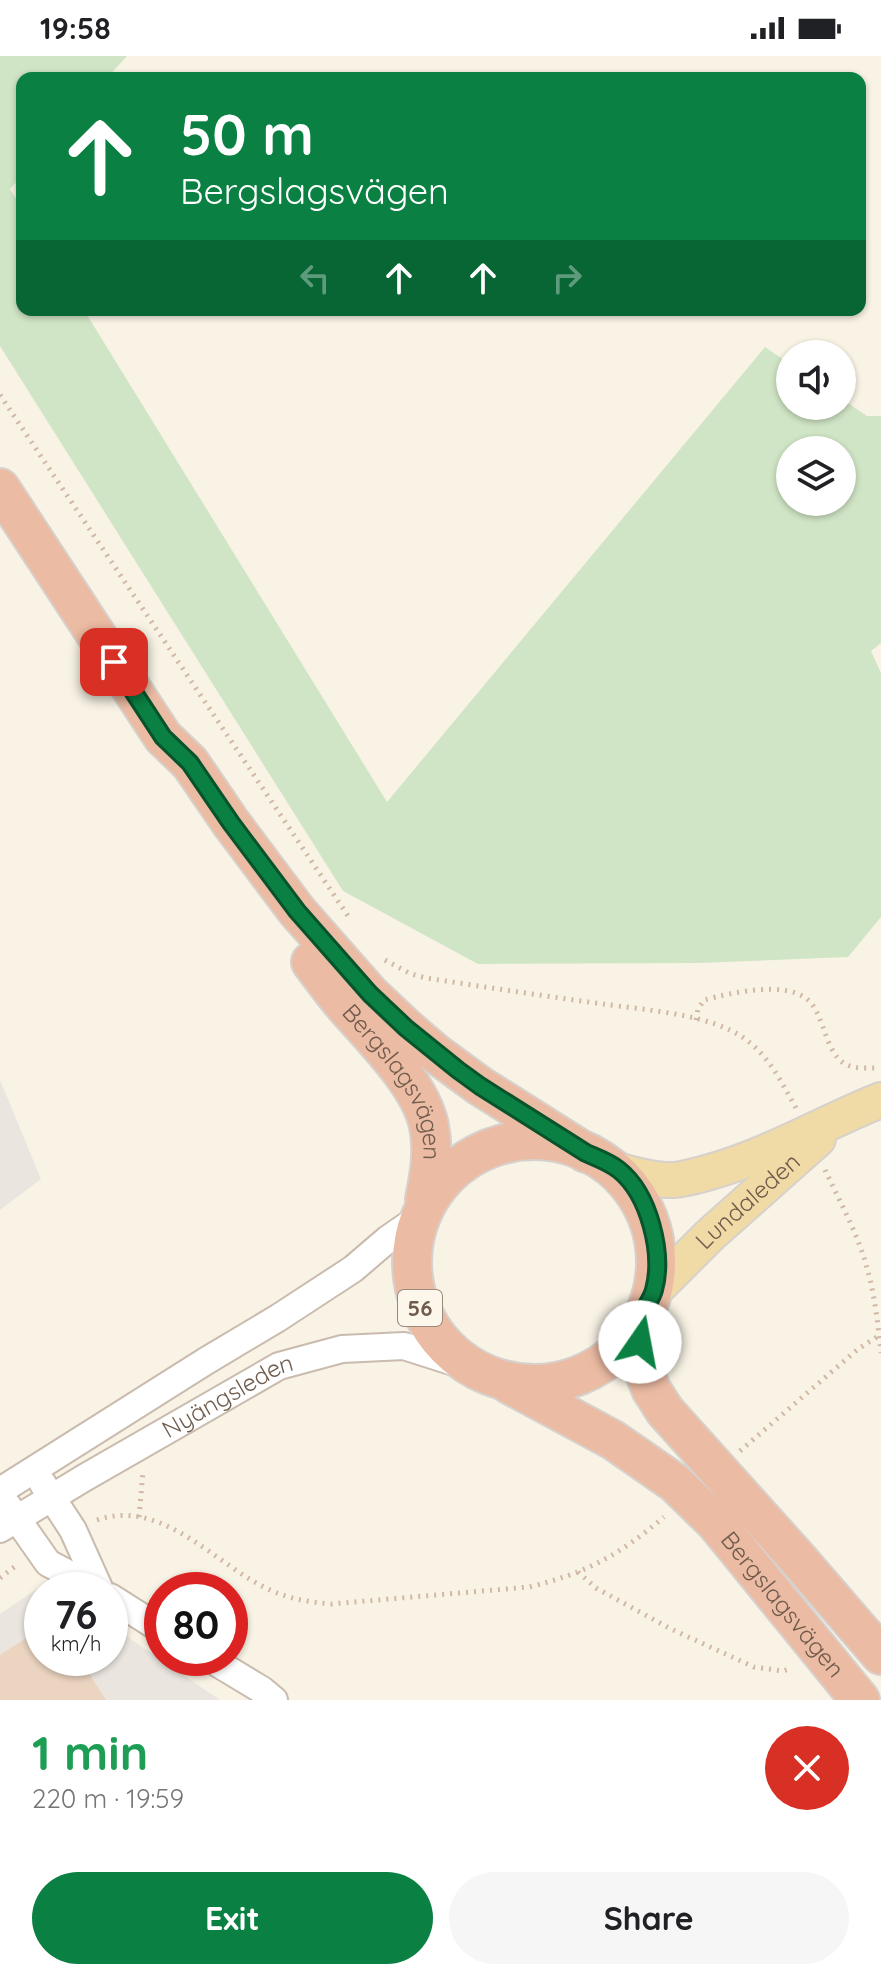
<!DOCTYPE html>
<meta charset="utf-8">
<style>
body{margin:0;font-family:Quicksand,sans-serif;background:#f6f6f6;color:#202124;height:100vh;display:flex;flex-direction:column;font-size:30px;white-space:nowrap}
*{box-sizing:border-box;margin:0}
p{font-size:26px;color:#757577}
.icon{flex:none;width:44px;height:44px;fill:none;stroke:currentColor;stroke-width:2;stroke-linecap:round;stroke-linejoin:round}
.map{position:relative;height:1644px;overflow:hidden}
.side{display:flex;flex-direction:column;background:#fff;flex:1}
.side>*{flex:none}
.banner{position:absolute;left:16px;top:16px;width:850px;height:244px;border-radius:16px;box-shadow:0 2px 6px #0004;background:#0b8043;color:#fff;overflow:hidden}
.tools{position:absolute;left:776px;top:284px;display:grid;gap:16px}
.tools a{display:grid;place-items:center;width:80px;height:80px;border-radius:50%;background:#fff;box-shadow:0 2px 6px #0004;font-size:40px}
.speed{position:absolute;left:24px;top:1516px;display:flex;gap:16px;font-size:40px;font-weight:700;text-align:center}
.speed>*{display:grid;place-content:center;width:104px;height:104px;border-radius:50%;background:#fff;box-shadow:0 2px 6px #0004;line-height:1}
.speed small{font-size:20px;font-weight:400}
.speed .limit{border:12px solid #d22;background:#fff;color:#111}
.pin{position:absolute;display:grid;place-items:center;width:68px;height:68px;color:#fff;margin:-34px;border-radius:16px;box-shadow:0 4px 12px #0006}
.me{position:absolute;width:88px;margin:-44px;rotate:12deg;stroke-linejoin:round;filter:drop-shadow(0 0 6px #0008)}
.turn{display:flex;align-items:center;gap:28px;height:168px;padding:0 32px;font-size:36px}
.turn .icon{width:104px;height:104px;stroke-width:2.5}
.turn b{display:block;font-size:56px;line-height:68px}
.lanes{display:flex;align-items:center;height:76px;padding:0 32px;background:#0003;justify-content:center;gap:40px;direction:ltr}
.lanes .off{opacity:.35}
.round{display:grid;place-items:center;flex:none;width:84px;height:84px;border-radius:42px;background:#f6f6f6}
.headline{display:flex;align-items:center;justify-content:space-between;height:136px;padding:0 32px}
h1{font-size:48px;font-weight:700;line-height:60px;color:#1e9e55}
.action{display:flex;gap:16px;margin-top:auto;padding:16px 32px}
.action a{flex:1;height:92px;border-radius:48px;background:#0b8043;color:#fff;font-size:32px;font-weight:700;line-height:92px;text-align:center}
.action a+a{background:#f6f6f6;color:#202124}
.status{display:flex;justify-content:space-between;align-items:center;height:56px;padding:0 40px;background:#fff;direction:ltr}
.status svg{height:22px;fill:currentColor}
.map>svg:first-child{display:block}
.industrial{fill:#eae5df}
.green{fill:#d0e5c5;fill-rule:evenodd}
.building{fill:#ebd4c0}
.lines{fill:none;stroke-linecap:round;stroke-linejoin:round}
.minor-casing{stroke:#c9bbad;stroke-width:30}
.major-casing{stroke:#d7d1cd;stroke-width:38}
.highway-casing{stroke:#d7d1cd;stroke-width:42}
.path{stroke:#d0b8a4;stroke-width:5;stroke-dasharray:2 6;stroke-linecap:butt}
.minor{stroke:#fff;stroke-width:26}
.major{stroke:#f0daa5;stroke-width:34}
.highway{stroke:#ecbba3;stroke-width:38}
.route-casing{stroke:#07532c;stroke-width:20}
.route{stroke:#0b8043;stroke-width:14}
.labels{text-anchor:middle;stroke-width:8;stroke-linejoin:round;paint-order:stroke}
.shield{fill:#fdf7eb;stroke:#9a8a7c;stroke-width:2}
.shield-label{font-size:22px;font-weight:bold;fill:#6f5c4d}
.street-label{font-size:24px;fill:#6f5c4d;stroke:#fdf7eb}
</style>
<div class="status"><b>19:58</b><svg viewBox="0 0 49 12"><path d="M0 12V9h3v3zM5 12V6h3v6zM10 12V3h3v9zM15 12V0h3v12zM26 1h20v11H26zM47 4h2v5h-2z"/></svg></div>
<div class="map">
<svg width="881" height="1644" viewBox="0 0 881 1644">
<rect width="100%" height="100%" fill="#f9f3e5"/>
<!-- industrial -->
<g class="industrial">
<path d="M 0,1024 L 41,1123 L 0,1154 Z"/>
<path d="M 47,1526 L 59,1534 L 42,1534 L 42,1602 L 110,1602 L 110,1569 L 220,1644 L 0,1644 L 0,1558 Z"/>
</g>
<!-- green -->
<path class="green" d="M 0,0 L 127,0 L 107,22 L 22,22 L 22,120 L 10,133 L 22,152 L 22,254 L 84,254 L 387,746 L 765,291 L 790,308 L 790,350 L 842,350 L 842,343 L 867,360 L 881,360 L 881,587 L 871,595 L 881,617 L 881,861 L 848,901 L 699,907 L 478,908 L 343,835 L 0,290 ZM 790,394 L 842,394 L 842,446 L 790,446 Z"/>
<!-- building -->
<path class="building" d="M 42,1572 L 42,1602 L 79,1602 L 106,1644 L 0,1644 L 0,1599 Z"/>
<g class="lines">
<defs>
<g id="minor">
<path d="M 43,1428 L 73,1474 L 100,1534"/>
<path d="M 0,1435 L 206,1305 L 278,1262 L 353,1213 L 388,1183 L 417,1163"/>
<path d="M 8,1450 L 48,1507 L 99,1534"/>
<path id="s1" d="M 0,1473 L 84,1422 L 279,1310 L 342,1293 L 404,1290 L 476,1313"/>
<path d="M 110,1541 L 162,1574"/>
<path d="M 209,1602 L 262,1634 L 274,1644"/>
</g>
<g id="major">
<path d="M 621,1115 C 638,1120 657,1125 675,1124 C 691,1122 707,1117 723,1112 C 777,1095 828,1065 881,1044"/>
<path id="s2" d="M 654,1235 L 710,1179 L 818,1083"/>
</g>
<g id="highway">
<path d="M 0,432 L 163,681 L 190,707 L 231,767 L 297,855 L 370,938 L 406,972 L 435,997 L 480,1030 L 586,1097"/>
<path id="s3" d="M 311,906 C 322,921 333,936 345,950 C 372,981 421,1029 429,1070 C 434,1095 430,1118 425,1143"/>
<circle cx="534" cy="1206" r="122"/>
<path d="M 639,1265 L 641,1307 L 651,1333 L 665,1355 L 798,1503 L 881,1599"/>
<path id="s4" d="M 509,1328 L 613,1384 L 675,1427 L 716,1467 L 860,1644"/>
</g>
</defs>
<!-- minor casing -->
<use href="#minor" class="minor-casing"/>
<!-- major casing -->
<use href="#major" class="major-casing"/>
<!-- highway casing -->
<use href="#highway" class="highway-casing"/>
<!-- path -->
<g class="path">
<path d="M 0,339 L 348,860"/>
<path d="M 385,904 L 411,918 L 426,922 C 485,931 544,940 603,948 C 644,954 712,958 745,983 C 769,1000 782,1027 796,1052"/>
<path d="M 696,964 L 698,953 L 704,944 C 730,937 786,924 808,944 C 816,951 819,961 823,971 C 827,983 833,1001 845,1008 C 854,1013 866,1012 876,1012"/>
<path d="M 825,1114 C 840,1146 858,1178 867,1212 C 875,1240 878,1269 881,1297"/>
<path d="M 740,1395 L 858,1293 L 880,1279"/>
<path d="M 139,1461 L 143,1416"/>
<path d="M 97,1464 C 163,1441 216,1510 270,1534 C 290,1543 309,1546 331,1548 L 529,1531 C 587,1517 619,1499 664,1461"/>
<path d="M 578,1516 L 596,1532 L 671,1573 L 754,1611 L 783,1615 L 792,1612"/>
<path d="M 0,1522 L 18,1508"/>
</g>
<!-- minor -->
<use href="#minor" class="minor"/>
<!-- major -->
<use href="#major" class="major"/>
<!-- highway -->
<use href="#highway" class="highway"/>
</g>
<g class="lines">
<defs>
<path id="route" d="M 114,606 L 163,681 L 190,707 L 231,767 L 297,855 L 370,938 L 406,972 L 458,1014 L 480,1030 L 586,1097 C 597,1102 609,1106 619,1114 C 649,1138 664,1197 654,1234 C 651,1245 641,1256 639,1268 C 639,1273 640,1280 640,1286"/>
</defs>
<!-- route casing -->
<use href="#route" class="route-casing"/>
<!-- route -->
<use href="#route" class="route"/>
</g>
<g class="labels">
<!-- shield labels -->
<rect class="shield" x="398" y="1234" width="44" height="36" rx="6"/>
<g class="shield-label">
<text x="420" y="1260">56</text>
</g>
<!-- street labels -->
<g class="street-label">
<text dy="8" stroke="none"><textPath href="#s3" startOffset="148">Bergslagsvägen</textPath></text>
<text dy="8" stroke="none"><textPath href="#s2" startOffset="130">Lundaleden</textPath></text>
<text dy="8" stroke="none"><textPath href="#s1" startOffset="264">Nyängsleden</textPath></text>
<text dy="8" stroke="none"><textPath href="#s4" startOffset="356">Bergslagsvägen</textPath></text>
</g>
</g>
</svg>
<div class="tools">
<a><svg class="icon" aria-label="sound" viewBox="0 0 24 24"><path d="M4 9h4l5-4v14l-5-4H4zM17 9q2 3 0 6"/></svg></a>
<a><svg class="icon" aria-label="layers" viewBox="0 0 24 24"><path d="M12 4l9 5-9 5-9-5zM3 14l9 5 9-5"/></svg></a>
</div>
<div class="speed"><div>76<small>km/h</small></div><div class="limit">80</div></div>
<div class="pin" style="left:114px;top:606px;background:#d93025"><svg class="icon" aria-label="arrive" viewBox="0 0 24 24"><path d="M6 21V4h12l-3 4 3 4H6"/></svg></div>
<svg class="me" style="left:640px;top:1286px" viewBox="-20 -20 40 40"><circle r="19" fill="#fff"/><path d="M0-13L10 11 0 6-10 11z" fill="#0b8043"/></svg>
<div class="banner">
<div class="turn"><svg class="icon" aria-label="ahead" viewBox="0 0 24 24"><path d="M12 20V5M6 11l6-6 6 6"/></svg><div><b>50 m</b>Bergslagsvägen</div></div>
<div class="lanes"><svg class="icon off" aria-label="left" viewBox="0 0 24 24"><path d="M17 20v-9H6M10 6l-5 5 5 5"/></svg><svg class="icon" aria-label="ahead" viewBox="0 0 24 24"><path d="M12 20V5M6 11l6-6 6 6"/></svg><svg class="icon" aria-label="ahead" viewBox="0 0 24 24"><path d="M12 20V5M6 11l6-6 6 6"/></svg><svg class="icon off" aria-label="right" viewBox="0 0 24 24"><path d="M7 20v-9h11M14 6l5 5-5 5"/></svg></div>
</div>
</div>
<section class="side">
<div class="headline"><div><h1>1 min</h1><p>220 m · 19:59</p></div><a class="round" style="background:#d93025;color:#fff"><svg class="icon" aria-label="close" viewBox="0 0 24 24"><path d="M6 6l12 12M18 6L6 18"/></svg></a></div>
<div class="action"><a>Exit</a><a>Share</a></div>
</section>
